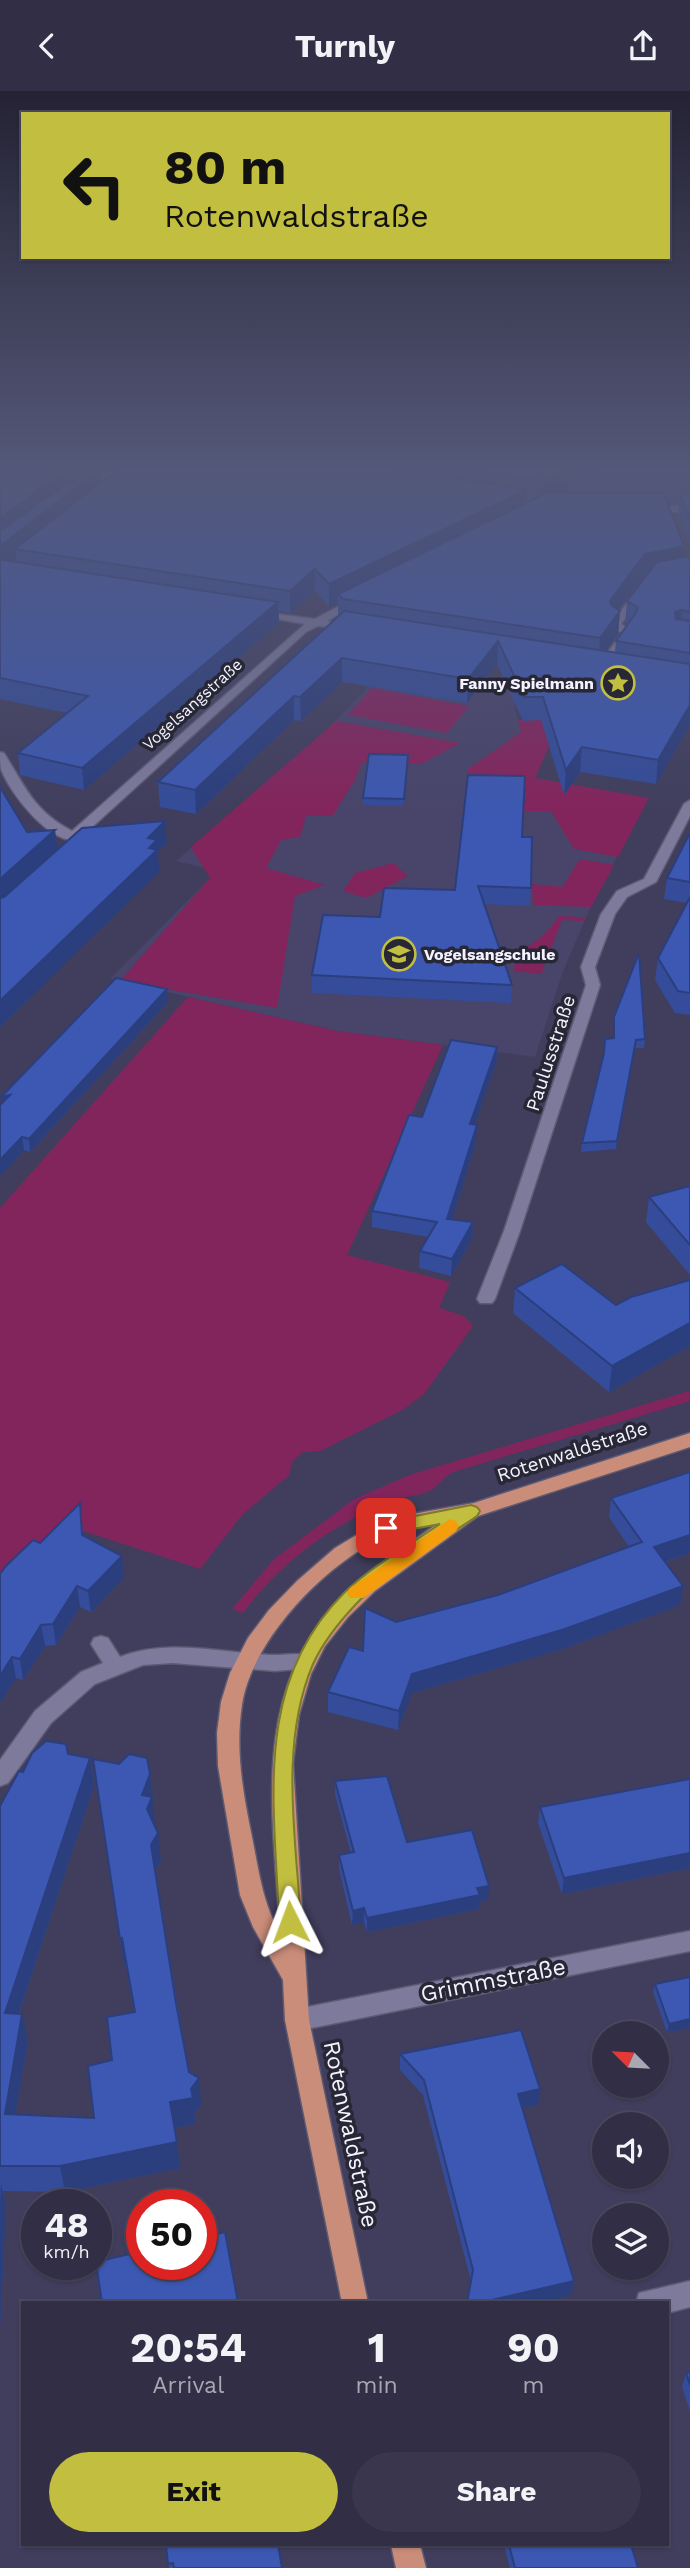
<!DOCTYPE html>
<meta charset="utf-8">
<style>
body{margin:0;font-family:"Work Sans",sans-serif;background:#39364d;color:#f1f3f6;height:100vh;display:flex;flex-direction:column;font-size:26px;white-space:nowrap}
*{box-sizing:border-box;margin:0}
p{font-size:23px;color:#a8a8b3}
.icon{flex:none;width:38px;height:38px;fill:none;stroke:currentColor;stroke-width:2;stroke-linecap:round;stroke-linejoin:round}
.map{position:relative;flex:1;overflow:hidden}
.drawer{position:absolute;left:21px;top:2210px;width:648px;height:245px;display:flex;flex-direction:column;background:#312e46;border-radius:0px;box-shadow:0 2px 5px #0004,0 0 0 2px #4c4a5f}
.drawer>*{flex:none}
.hud{position:absolute;left:21px;top:21px;width:649px;height:147px;border-radius:0px;box-shadow:0 2px 5px #0004,0 0 0 2px #4c4a5f;background:#c1be40;color:#111;overflow:hidden}
.needle{width:46px;rotate:294deg}
.tools{position:absolute;left:592px;top:1930px;display:grid;gap:14px}
.tools a{display:grid;place-items:center;width:77px;height:77px;border-radius:50%;background:#312e46;box-shadow:0 2px 5px #0004,0 0 0 2px #4c4a5f;font-size:35px}
.speed{position:absolute;left:21px;top:2098px;display:flex;gap:14px;font-size:35px;font-weight:700;text-align:center}
.speed>*{display:grid;place-content:center;width:91px;height:91px;border-radius:50%;background:#312e46;box-shadow:0 2px 5px #0004,0 0 0 2px #4c4a5f;line-height:1}
.speed small{font-size:18px;font-weight:400}
.speed .limit{border:10px solid #d22;background:#fff;color:#111}
.pin{position:absolute;display:grid;place-items:center;width:60px;height:60px;color:#fff;margin:-30px;border-radius:14px;box-shadow:0 4px 10px #0006}
.me{position:absolute;width:77px;margin:-38px;rotate:357deg;stroke-linejoin:round;filter:drop-shadow(0 0 5px #0008)}
.turn{display:flex;align-items:center;gap:24px;height:147px;padding:0 28px;font-size:32px}
.turn .icon{width:91px;height:91px;stroke-width:2.5}
.turn b{display:block;font-size:49px;line-height:60px}
.eta{display:flex;justify-content:space-evenly;align-items:center;height:119px;text-align:center}
.eta b{font-size:42px;font-weight:700;line-height:49px}
.primary-button{display:flex;gap:14px;margin-top:auto;padding:14px 28px}
.primary-button a{flex:1;height:80px;border-radius:42px;background:#c1be40;color:#111;font-size:28px;font-weight:700;line-height:80px;text-align:center}
.primary-button a+a{background:#39364d;color:#f1f3f6}
header{display:flex;justify-content:space-between;align-items:center;height:91px;padding:0 28px;background:#312e46;font-size:32px;font-weight:700}
.map>svg:first-child{display:block}
.built{fill:#48446a}
.green{fill:#83255d}
.lines{fill:none;stroke-linecap:round;stroke-linejoin:round}
.minor-casing{stroke:#5d5a72;stroke-width:3}
.major-casing{stroke:#5d5a72;stroke-width:3}
.minor{fill:#7d7a9c;fill-rule:evenodd}
.major{fill:#ca8d7a;fill-rule:evenodd}
.tram{stroke:#b4b2c5;stroke-width:2}
.wall{fill:#344c99;fill-rule:evenodd}
.shaded-wall{fill:#2b3e7d}
.building{fill:#3d58b2;stroke:#2b3e7d;stroke-width:2}
.route{fill:#c1be40;stroke:#7d7c2a;stroke-width:2}
.slow{fill:#f59e0b}
.labels{text-anchor:middle;stroke-width:7;stroke-linejoin:round;paint-order:stroke}
.far-poi-label{font-size:16px;font-weight:bold;fill:#f3f2fe;stroke:#282735;text-anchor:end}
.far-street-label{font-size:16px;fill:#f3f2fe;stroke:#282735}
.street-label{font-size:19px;fill:#f3f2fe;stroke:#282735}
.near-street-label{font-size:23px;fill:#f3f2fe;stroke:#282735}
</style>
<header><svg class="icon" aria-label="back" viewBox="0 0 24 24"><path d="M15 5l-7 7 7 7"/></svg>Turnly<svg class="icon" aria-label="share" viewBox="0 0 24 24"><path d="M12 15V3M7 8l5-5 5 5M5 13v7h14v-7"/></svg></header>
<div class="map">
<svg width="690" height="2477" viewBox="0 0 690 2477">
<rect width="100%" height="100%" fill="#413e5d"/>
<!-- built -->
<g class="built">
<path d="M 0,374 L 83,374 L 29,413 L 0,408 Z"/>
<path d="M 403,558 L 487,584 L 518,590 L 514,618 L 524,642 L 494,680 L 648,707 L 591,815 L 562,883 L 535,966 L 337,940 L 110,888 L 217,780 L 176,770 L 324,642 Z"/>
</g>
<!-- green -->
<g class="green">
<path d="M 372,597 L 469,615 L 447,642 L 348,624 Z"/>
<path d="M 569,628 L 550,653 L 535,687 L 649,707 L 618,766 L 574,758 L 551,720 L 503,720 L 498,700 L 466,700 L 468,678 L 521,641 L 518,629 Z"/>
<path d="M 336,630 L 460,652 L 421,673 L 362,671 L 355,689 L 333,724 L 306,725 L 300,746 L 281,749 L 266,777 L 325,794 L 295,805 L 277,917 L 120,890 L 210,787 L 191,756 Z"/>
<path d="M 580,768 L 614,774 L 591,816 L 533,814 L 532,793 L 562,796 Z"/>
<path d="M 393,772 L 408,785 L 366,807 L 343,800 L 355,782 Z"/>
<path d="M 559,825 L 581,826 L 586,830 L 562,829 L 541,883 L 514,880 C 514,862 527,857 540,847 C 547,841 553,833 559,825 Z"/>
<path d="M 188,906 L 337,940 L 443,954 L 347,1164 L 450,1191 L 439,1217 L 464,1225 L 473,1235 L 424,1303 L 402,1319 L 320,1360 L 303,1361 L 292,1371 L 289,1384 L 242,1424 L 200,1478 L 59,1432 L 0,1491 L 0,1117 Z"/>
<path d="M 689,1300 L 690,1310 L 453,1381 C 445,1385 440,1393 433,1398 C 422,1405 404,1405 391,1410 C 332,1434 281,1470 243,1522 L 232,1518 L 273,1469 L 354,1408 L 412,1383 Z"/>
</g>
<g class="lines">
<defs>
<g id="minor">
<path d="M 104,374 L 115,374 L 85,398 L 79,398 L 79,394 Z"/>
<path d="M 649,415 L 690,415 L 690,421 L 646,420 L 646,416 Z"/>
<path d="M 637,499 L 646,501 L 621,533 L 633,541 L 606,579 L 598,579 L 596,577 L 622,542 L 610,534 Z"/>
<path d="M 356,506 L 365,508 L 327,530 L 355,535 L 355,539 L 318,535 L 306,541 L 78,749 C 50,754 9,701 1,678 C 0,673 0,667 0,661 L 4,662 C 26,697 34,720 72,740 L 305,533 L 254,524 L 254,520 L 315,528 Z"/>
<path d="M 690,709 L 690,725 L 656,791 L 627,806 L 615,823 L 595,876 L 600,894 L 520,1140 L 495,1208 L 492,1212 L 480,1212 L 477,1208 L 504,1140 L 586,894 L 581,876 L 601,823 L 617,800 L 644,788 L 684,713 Z"/>
<path d="M 101,1545 L 108,1547 L 120,1566 C 168,1547 223,1562 273,1564 C 286,1564 299,1561 311,1565 L 314,1571 L 311,1577 L 275,1580 L 172,1572 L 143,1574 L 95,1593 L 51,1632 L 8,1692 L 0,1695 L 0,1669 L 35,1620 L 81,1581 L 103,1572 L 91,1553 L 94,1547 Z"/>
<path d="M 690,1840 L 690,1860 L 297,1940 L 288,1937 L 285,1929 L 288,1921 L 297,1918 Z"/>
<path d="M 690,2190 L 690,2216 L 667,2222 L 667,2212 L 636,2212 L 639,2202 Z"/>
</g>
<g id="major">
<path d="M 690,1342 L 690,1356 L 478,1425 L 375,1500 L 348,1526 L 325,1555 L 311,1583 L 299,1624 L 293,1672 L 309,1929 L 368,2212 L 342,2212 L 285,1929 L 283,1889 L 253,1836 L 240,1804 L 218,1675 L 217,1642 L 221,1611 L 230,1582 L 248,1547 L 269,1519 L 297,1490 L 335,1457 L 368,1437 L 407,1424 L 474,1412 ZM 437,1433 C 401,1458 362,1483 333,1516 C 250,1609 274,1728 280,1842 C 262,1811 259,1780 252,1746 C 243,1702 235,1659 242,1614 C 252,1547 329,1469 390,1443 C 405,1437 421,1435 437,1433 Z"/>
<path d="M 391,2454 L 420,2454 L 426,2477 L 396,2477 Z"/>
</g>
</defs>
<!-- minor casing -->
<use href="#minor" class="minor-casing"/>
<!-- major casing -->
<use href="#major" class="major-casing"/>
<!-- minor -->
<use href="#minor" class="minor"/>
<!-- major -->
<use href="#major" class="major"/>
<!-- tram -->
<path class="tram" d="M 87,400 L 120,374"/>
</g>
<!-- wall -->
<g class="wall">
<path d="M 135,374 L 690,374 L 690,456 L 678,424 L 679,413 L 668,413 L 682,466 L 690,465 L 690,633 L 656,693 L 580,681 L 564,704 L 541,629 L 523,630 L 497,573 L 467,612 L 342,591 L 301,630 L 294,629 L 196,723 L 160,716 L 158,691 L 338,525 L 338,511 L 329,516 L 315,500 L 290,522 L 279,520 L 279,532 L 84,699 L 20,684 L 18,662 L 67,622 L 0,608 L 0,381 L 67,392 L 102,390 ZM 568,399 L 568,402 L 560,402 ZM 16,464 L 16,471 L 9,470 ZM 643,485 L 646,485 L 627,510 L 625,532 L 627,534 L 616,550 L 615,561 L 605,560 L 618,543 L 620,520 L 618,519 Z"/>
<path d="M 408,664 L 403,715 L 363,714 L 363,707 Z"/>
<path d="M 690,742 L 690,924 L 675,922 L 655,889 L 658,867 L 687,812 L 664,808 L 667,787 Z"/>
<path d="M 522,746 L 531,797 L 529,815 L 484,813 L 512,894 L 511,912 L 312,902 L 312,884 L 380,826 L 455,799 Z"/>
<path d="M 168,911 L 30,1061 L 24,1059 L 0,1085 L 0,1014 L 2,1012 L 1,1006 Z"/>
<path d="M 614,926 L 645,948 L 644,957 L 635,957 L 616,1058 L 581,1061 L 582,1052 L 613,947 Z"/>
<path d="M 497,956 L 496,972 L 474,1034 L 476,1051 L 452,1129 L 473,1131 L 472,1148 L 451,1185 L 419,1177 L 420,1160 L 428,1146 L 372,1136 L 372,1120 L 422,1026 Z"/>
<path d="M 690,1095 L 690,1184 L 646,1131 L 649,1106 Z"/>
<path d="M 690,1189 L 690,1255 L 609,1301 L 513,1222 L 515,1197 L 616,1214 Z"/>
<path d="M 690,1381 L 690,1462 L 665,1471 L 680,1514 L 562,1558 L 412,1602 L 398,1639 L 328,1621 L 328,1601 L 363,1560 L 396,1531 L 498,1504 L 629,1456 L 609,1426 L 611,1407 Z"/>
<path d="M 80,1412 L 83,1445 L 124,1486 L 91,1521 L 80,1516 L 56,1554 L 45,1555 L 23,1589 L 16,1587 L 0,1612 L 0,1483 L 40,1452 Z"/>
<path d="M 68,1663 L 90,1667 L 94,1695 L 19,1922 L 28,1949 L 15,2024 L 94,2027 L 112,1969 L 134,1921 L 126,1874 L 124,1875 L 93,1668 L 150,1683 L 154,1734 L 161,1769 L 155,1780 L 189,1981 L 201,2013 L 194,2023 L 195,2033 L 174,2037 L 180,2077 L 65,2101 L 3,2100 L 6,2114 L 0,2236 L 0,1715 L 23,1681 Z"/>
<path d="M 690,1688 L 690,1777 L 562,1803 L 538,1732 L 540,1716 Z"/>
<path d="M 335,1690 L 407,1751 L 488,1809 L 479,1810 L 479,1818 L 367,1841 L 364,1831 L 352,1834 L 339,1778 L 339,1764 L 351,1762 L 335,1704 Z"/>
<path d="M 690,1886 L 690,1937 L 667,1941 L 653,1901 L 655,1893 Z"/>
<path d="M 400,1963 L 538,2014 L 522,2017 L 574,2190 L 571,2204 L 471,2190 L 423,2004 L 400,1979 Z"/>
<path d="M 690,2281 L 690,2320 L 682,2296 L 686,2282 Z"/>
<path d="M 166,2454 L 282,2477 L 169,2477 Z"/>
<path d="M 504,2454 L 631,2454 L 638,2477 L 510,2477 Z"/>
</g>
<!-- shaded-wall -->
<g class="shaded-wall">
<path d="M 578,374 L 619,374 L 569,391 L 568,399 L 542,411 L 543,390 Z"/>
<path d="M 101,378 L 102,396 L 15,458 L 16,464 L 0,477 L 0,455 Z"/>
<path d="M 66,379 L 68,398 L 0,448 L 0,427 Z"/>
<path d="M 526,399 L 525,420 L 343,509 L 338,503 L 338,511 L 329,516 L 329,493 Z"/>
<path d="M 683,453 L 681,475 L 679,478 L 643,485 L 608,532 L 610,510 L 645,463 Z"/>
<path d="M 315,478 L 315,500 L 290,522 L 290,500 Z"/>
<path d="M 278,511 L 279,532 L 84,699 L 82,677 Z"/>
<path d="M 682,519 L 679,541 L 673,543 L 675,521 Z"/>
<path d="M 620,520 L 618,543 L 598,570 L 600,547 Z"/>
<path d="M 498,550 L 497,573 L 467,612 L 468,588 Z"/>
<path d="M 342,567 L 342,591 L 301,630 L 300,606 Z"/>
<path d="M 294,605 L 294,629 L 196,723 L 195,699 Z"/>
<path d="M 690,614 L 690,633 L 656,693 L 658,669 Z"/>
<path d="M 582,656 L 580,681 L 564,704 L 566,679 Z"/>
<path d="M 165,730 L 167,752 L 158,760 L 159,781 L 0,936 L 0,910 L 148,747 Z"/>
<path d="M 55,739 L 58,761 L 0,813 L 0,788 Z"/>
<path d="M 167,898 L 168,911 L 30,1061 L 29,1048 Z"/>
<path d="M 636,949 L 635,957 L 616,1058 L 617,1050 Z"/>
<path d="M 497,956 L 496,972 L 469,1050 L 470,1033 Z"/>
<path d="M 10,1004 L 3,1019 L 1,1006 Z"/>
<path d="M 477,1034 L 476,1051 L 447,1145 L 447,1128 Z"/>
<path d="M 22,1046 L 24,1059 L 0,1085 L 0,1069 Z"/>
<path d="M 473,1131 L 472,1148 L 451,1185 L 452,1168 Z"/>
<path d="M 690,1232 L 690,1255 L 609,1301 L 612,1275 Z"/>
<path d="M 690,1444 L 690,1462 L 651,1475 L 654,1456 Z"/>
<path d="M 122,1465 L 124,1486 L 91,1521 L 88,1500 Z"/>
<path d="M 77,1495 L 80,1516 L 56,1554 L 53,1533 Z"/>
<path d="M 683,1495 L 680,1514 L 562,1558 L 412,1602 L 398,1639 L 399,1620 L 412,1583 Z"/>
<path d="M 41,1534 L 45,1555 L 23,1589 L 20,1568 Z"/>
<path d="M 12,1566 L 16,1587 L 0,1612 L 0,1585 Z"/>
<path d="M 90,1667 L 94,1695 L 10,1948 L 5,1922 Z"/>
<path d="M 150,1683 L 155,1733 L 150,1746 L 142,1704 Z"/>
<path d="M 158,1742 L 161,1769 L 154,1782 L 151,1754 Z"/>
<path d="M 690,1762 L 690,1777 L 562,1803 L 564,1787 Z"/>
<path d="M 489,1795 L 488,1809 L 479,1810 L 479,1818 L 367,1841 L 367,1827 Z"/>
<path d="M 364,1817 L 364,1831 L 352,1834 L 353,1820 Z"/>
<path d="M 122,1847 L 126,1874 L 124,1875 L 120,1848 Z"/>
<path d="M 22,1923 L 28,1949 L 11,2049 L 5,2023 Z"/>
<path d="M 690,1928 L 690,1937 L 667,1941 L 669,1933 Z"/>
<path d="M 199,1987 L 201,2013 L 194,2023 L 195,2033 L 174,2037 L 170,2011 L 191,1998 Z"/>
<path d="M 540,1998 L 538,2014 L 516,2018 L 518,2003 Z"/>
<path d="M 177,2051 L 180,2077 L 65,2101 L 60,2075 Z"/>
<path d="M 1,2093 L 6,2114 L 0,2236 L 0,2113 Z"/>
<path d="M 574,2190 L 571,2204 L 538,2212 L 479,2212 Z"/>
</g>
<!-- building -->
<g class="building">
<path d="M 135,374 L 373,374 L 526,399 L 329,493 L 315,478 L 290,500 L 15,458 L 122,375 Z"/>
<path d="M 437,374 L 578,374 L 543,390 Z"/>
<path d="M 604,374 L 690,374 L 690,392 L 569,391 Z"/>
<path d="M 87,378 L 101,378 L 0,455 L 0,440 Z"/>
<path d="M 66,379 L 0,427 L 0,381 Z"/>
<path d="M 547,402 L 664,402 L 683,453 L 681,456 L 645,463 L 610,510 L 611,514 L 620,520 L 600,547 L 343,508 L 338,503 Z"/>
<path d="M 690,402 L 690,429 L 680,403 Z"/>
<path d="M 690,465 L 690,521 L 682,519 L 675,521 L 676,528 L 690,530 L 690,562 L 616,550 L 637,520 L 637,516 L 627,510 L 657,471 Z"/>
<path d="M 0,469 L 3,469 L 278,511 L 82,677 L 18,662 L 88,605 L 0,587 Z"/>
<path d="M 344,520 L 690,573 L 690,614 L 658,669 L 582,656 L 566,679 L 543,606 L 524,606 L 498,550 L 468,588 L 342,567 L 300,606 L 294,605 L 195,699 L 158,691 Z"/>
<path d="M 369,663 L 408,664 L 404,708 L 363,707 Z"/>
<path d="M 468,684 L 525,685 L 522,746 L 532,746 L 531,797 L 478,795 L 512,894 L 312,884 L 323,824 L 380,826 L 384,797 L 455,799 Z"/>
<path d="M 0,696 L 27,741 L 55,739 L 0,788 Z"/>
<path d="M 165,730 L 148,747 L 157,749 L 149,757 L 157,759 L 0,910 L 0,807 L 4,806 L 82,737 Z"/>
<path d="M 690,742 L 690,791 L 667,787 Z"/>
<path d="M 690,806 L 690,902 L 678,900 L 658,867 Z"/>
<path d="M 639,862 L 645,948 L 636,949 L 617,1050 L 582,1052 L 604,962 L 605,948 L 614,947 L 614,926 Z"/>
<path d="M 116,887 L 167,898 L 29,1048 L 22,1046 L 0,1069 L 0,1014 L 10,1004 L 1,1006 Z"/>
<path d="M 451,949 L 497,956 L 470,1033 L 477,1034 L 447,1128 L 473,1131 L 452,1168 L 420,1160 L 437,1131 L 372,1120 L 409,1024 L 422,1026 Z"/>
<path d="M 690,1095 L 690,1154 L 649,1106 Z"/>
<path d="M 562,1173 L 616,1214 L 631,1206 L 690,1189 L 690,1232 L 612,1275 L 515,1197 Z"/>
<path d="M 690,1381 L 690,1444 L 654,1456 L 683,1495 L 565,1538 L 412,1583 L 399,1620 L 328,1601 L 349,1556 L 363,1560 L 365,1517 L 396,1531 L 498,1504 L 642,1451 L 611,1407 Z"/>
<path d="M 80,1412 L 82,1444 L 122,1465 L 88,1500 L 77,1495 L 53,1533 L 41,1534 L 20,1568 L 12,1566 L 0,1585 L 0,1483 L 6,1475 L 33,1449 L 40,1452 Z"/>
<path d="M 46,1650 L 66,1653 L 68,1663 L 90,1667 L 5,1922 L 22,1923 L 5,2023 L 94,2027 L 88,1975 L 112,1969 L 107,1926 L 135,1921 L 122,1847 L 120,1848 L 93,1668 L 119,1673 L 129,1663 L 147,1667 L 150,1683 L 142,1704 L 152,1706 L 147,1718 L 158,1742 L 151,1754 L 176,1912 L 189,1981 L 199,1987 L 191,1998 L 193,2007 L 170,2011 L 177,2051 L 60,2075 L 0,2075 L 0,1715 L 19,1680 L 23,1681 L 32,1662 Z"/>
<path d="M 387,1685 L 407,1751 L 472,1739 L 489,1795 L 477,1797 L 480,1804 L 367,1827 L 364,1817 L 353,1820 L 339,1764 L 354,1761 L 335,1690 Z"/>
<path d="M 690,1688 L 690,1762 L 564,1787 L 540,1716 Z"/>
<path d="M 690,1886 L 690,1928 L 669,1933 L 655,1893 Z"/>
<path d="M 521,1939 L 540,1998 L 518,2003 L 574,2190 L 479,2212 L 467,2212 L 473,2179 L 424,1989 L 400,1963 Z"/>
<path d="M 225,2141 L 238,2212 L 102,2212 L 96,2171 L 142,2160 L 142,2174 L 201,2174 L 201,2147 Z"/>
<path d="M 690,2281 L 690,2294 L 686,2282 Z"/>
<path d="M 166,2454 L 278,2454 L 282,2477 L 174,2477 L 173,2472 L 168,2473 Z"/>
<path d="M 509,2454 L 631,2454 L 638,2477 L 515,2477 Z"/>
</g>
<!-- sky -->
<linearGradient id="sky" x2="0" y2="1"><stop stop-color="#242233"/><stop offset="0.52" stop-color="#545878"/><stop offset="1" stop-color="#545878" stop-opacity="0"/></linearGradient>
<rect width="690" height="721" fill="url(#sky)"/>
<!-- route -->
<path class="route" d="M 471,1414 L 477,1416 L 480,1420 L 477,1425 C 438,1452 390,1477 357,1512 C 340,1530 323,1551 313,1573 C 279,1653 296,1747 301,1831 L 297,1838 L 290,1841 L 283,1838 L 279,1831 C 275,1713 252,1594 344,1502 C 372,1475 408,1455 440,1433 L 386,1443 L 380,1441 L 377,1437 L 380,1432 Z"/>
<!-- slow -->
<path class="slow" d="M 450,1428 L 456,1430 L 459,1435 L 456,1440 L 363,1507 L 350,1507 L 347,1502 L 350,1497 Z"/>
<!-- icons -->
<defs>
<symbol id="sight-ring" viewBox="-11 -11 22 22"><circle r="9.5" fill="#282735" stroke="#c1be40" stroke-width="1.5"/><path d="M0-6L1.8-2.2L6-1.7L2.9 1.2L3.7 5.4L0 3.3L-3.7 5.4L-2.9 1.2L-6-1.7L-1.8-2.2Z" fill="#c1be40"/></symbol>
<symbol id="school-ring" viewBox="-11 -11 22 22"><circle r="9.5" fill="#282735" stroke="#c1be40" stroke-width="1.5"/><path d="M0-5L7-2L0 1L-7-2ZM-4 1L0 2.5L4 1V4Q0 6-4 4Z" fill="#c1be40"/></symbol>
</defs>
<g fill-rule="evenodd">
<use href="#sight-ring" x="599" y="573" width="38" height="38"/>
<use href="#school-ring" x="380" y="844" width="38" height="38"/>
</g>
<g class="labels">
<!-- far-poi labels -->
<g class="far-poi-label">
<text x="594" y="598">Fanny Spielmann</text>
<text x="424" y="869" text-anchor="start">Vogelsangschule</text>
</g>
<!-- far-street labels -->
<g class="far-street-label">
<text transform="translate(192 613) rotate(-42)" y="6">Vogelsangstraße</text>
</g>
<!-- street labels -->
<g class="street-label">
<text transform="translate(550 962) rotate(-72)" y="7">Paulusstraße</text>
<text transform="translate(572 1360) rotate(-18)" y="7">Rotenwaldstraße</text>
</g>
<!-- near-street labels -->
<g class="near-street-label">
<text transform="translate(493 1889) rotate(-11)" y="8">Grimmstraße</text>
<text transform="translate(351 2043) rotate(78)" y="8">Rotenwaldstraße</text>
</g>
</g>
</svg>
<div class="tools">
<a><svg class="needle" viewBox="-14 -14 28 28"><path d="M0-13l5 13h-10z" fill="#e53935"/><path d="M0 13l5-13h-10z" fill="#a8a8b3"/></svg></a>
<a><svg class="icon" aria-label="sound" viewBox="0 0 24 24"><path d="M4 9h4l5-4v14l-5-4H4zM17 9q2 3 0 6"/></svg></a>
<a><svg class="icon" aria-label="layers" viewBox="0 0 24 24"><path d="M12 4l9 5-9 5-9-5zM3 14l9 5 9-5"/></svg></a>
</div>
<div class="speed"><div>48<small>km/h</small></div><div class="limit">50</div></div>
<div class="pin" style="left:386px;top:1437px;background:#d93025"><svg class="icon" aria-label="arrive" viewBox="0 0 24 24"><path d="M6 21V4h12l-3 4 3 4H6"/></svg></div>
<svg class="me" style="left:290px;top:1831px" viewBox="-20 -20 40 40"><path d="M0-17L14 15 0 8-14 15z" fill="#c1be40" stroke="#fff" stroke-width="4"/></svg>
<div class="hud">
<div class="turn"><svg class="icon" aria-label="left" viewBox="0 0 24 24"><path d="M17 20v-9H6M10 6l-5 5 5 5"/></svg><div><b>80 m</b>Rotenwaldstraße</div></div>
</div>
<section class="drawer">
<div class="eta">
<div><b>20:54</b><p>Arrival</p></div>
<div><b>1</b><p>min</p></div>
<div><b>90</b><p>m</p></div>
</div>
<div class="primary-button"><a>Exit</a><a>Share</a></div>
</section>
</div>
